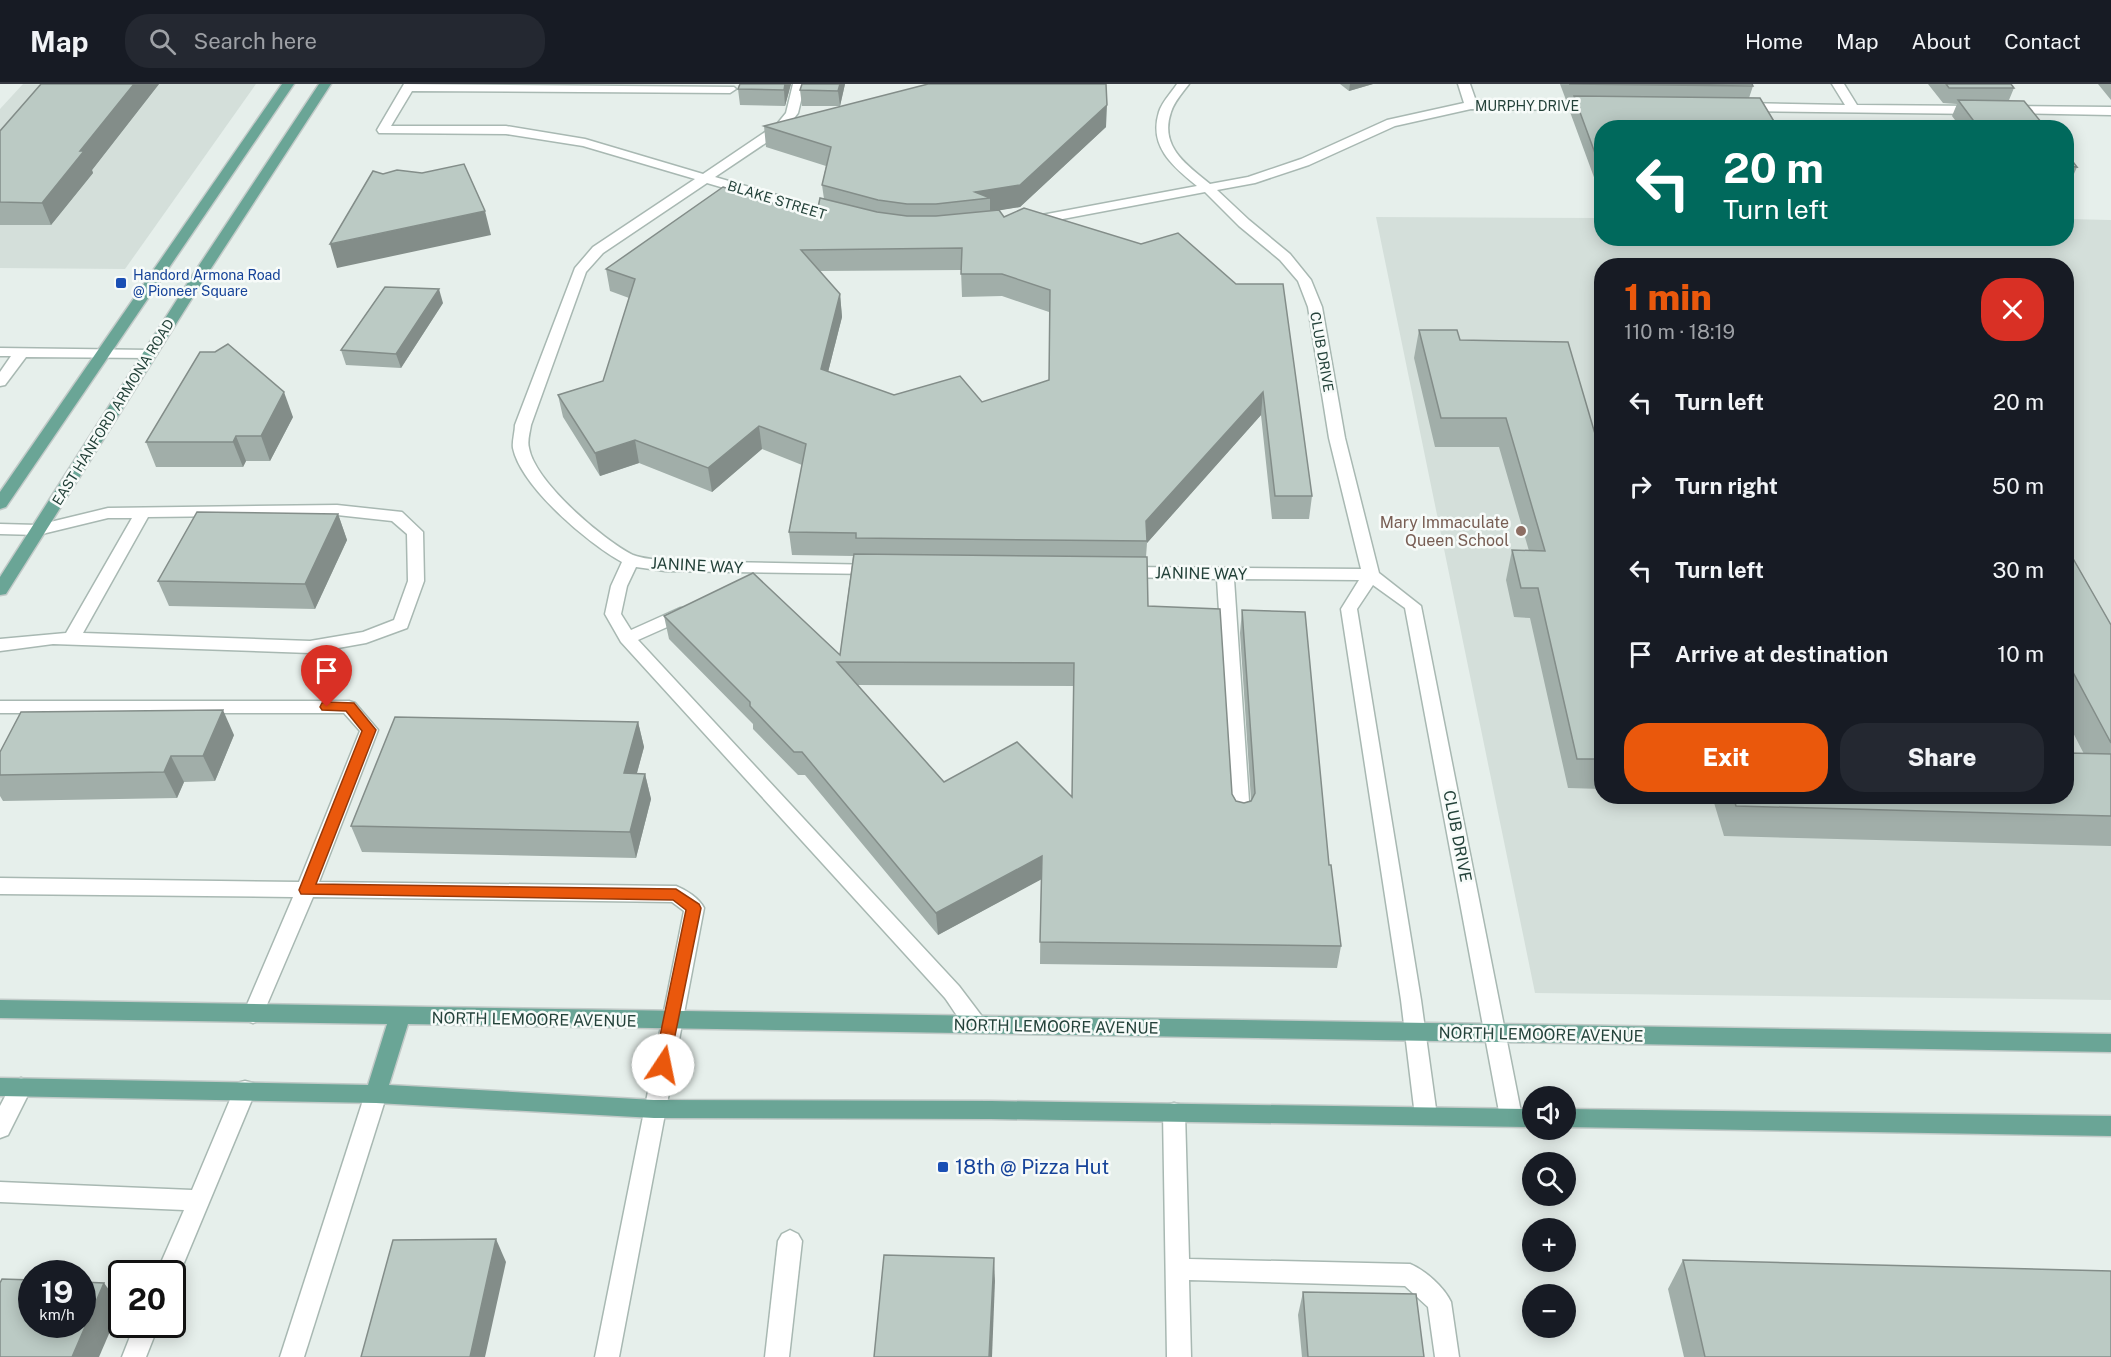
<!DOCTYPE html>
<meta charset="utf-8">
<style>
body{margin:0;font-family:"Public Sans",sans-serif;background:#242831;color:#f1f3f6;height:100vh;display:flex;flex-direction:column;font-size:22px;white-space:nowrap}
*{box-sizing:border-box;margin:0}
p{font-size:20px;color:#9ea1a6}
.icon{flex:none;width:33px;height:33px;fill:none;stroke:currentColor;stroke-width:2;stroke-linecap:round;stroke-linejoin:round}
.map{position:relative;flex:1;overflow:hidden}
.panel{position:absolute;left:1594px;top:174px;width:480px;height:546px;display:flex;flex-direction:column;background:#171b24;border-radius:24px;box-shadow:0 3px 15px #0003}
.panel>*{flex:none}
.top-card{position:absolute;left:1594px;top:36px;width:480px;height:126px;border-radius:24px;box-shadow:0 3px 15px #0003;background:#00695c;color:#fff;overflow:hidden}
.buttons{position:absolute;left:1522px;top:1002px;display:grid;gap:12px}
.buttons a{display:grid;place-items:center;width:54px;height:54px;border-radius:50%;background:#171b24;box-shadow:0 3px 15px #0003;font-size:30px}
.speed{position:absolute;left:18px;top:1176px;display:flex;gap:12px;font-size:30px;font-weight:700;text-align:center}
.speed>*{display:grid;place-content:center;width:78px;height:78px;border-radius:50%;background:#171b24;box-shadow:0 3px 15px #0003;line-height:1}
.speed small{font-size:15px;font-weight:400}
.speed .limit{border:3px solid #111;border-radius:9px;background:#fff;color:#111}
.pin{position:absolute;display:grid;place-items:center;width:51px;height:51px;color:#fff;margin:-62px -26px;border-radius:50% 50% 50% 0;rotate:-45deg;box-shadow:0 0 6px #0007}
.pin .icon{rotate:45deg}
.me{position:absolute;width:66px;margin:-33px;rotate:11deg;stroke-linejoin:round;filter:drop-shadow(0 0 4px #0008)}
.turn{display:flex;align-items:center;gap:21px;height:126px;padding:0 30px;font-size:27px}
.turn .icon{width:78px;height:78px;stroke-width:2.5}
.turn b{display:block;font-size:42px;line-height:51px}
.round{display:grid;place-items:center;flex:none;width:63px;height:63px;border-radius:24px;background:#242831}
.head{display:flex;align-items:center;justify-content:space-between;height:102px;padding:0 30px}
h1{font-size:36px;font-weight:800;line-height:45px;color:#ea580c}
.button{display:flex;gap:12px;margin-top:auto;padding:12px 30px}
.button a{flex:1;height:69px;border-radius:24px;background:#ea580c;color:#fff;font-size:24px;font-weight:800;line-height:69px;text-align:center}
.button a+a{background:#242831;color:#f1f3f6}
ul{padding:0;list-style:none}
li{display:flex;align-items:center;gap:18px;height:84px;padding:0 30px}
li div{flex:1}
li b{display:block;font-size:22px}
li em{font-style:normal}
header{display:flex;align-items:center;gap:36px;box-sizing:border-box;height:84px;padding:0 30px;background:#171b24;border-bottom:2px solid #363941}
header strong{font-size:28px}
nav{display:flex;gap:33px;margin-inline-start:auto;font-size:21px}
.search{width:420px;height:54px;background:#242831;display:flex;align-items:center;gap:15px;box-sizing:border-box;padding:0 21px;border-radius:24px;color:#9ea1a6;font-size:22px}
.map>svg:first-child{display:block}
.built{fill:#d4dfda;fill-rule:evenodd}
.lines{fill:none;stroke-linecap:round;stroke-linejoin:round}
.minor-casing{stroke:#a8b8b2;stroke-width:3}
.major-casing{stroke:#c2cac8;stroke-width:3}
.minor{fill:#fff;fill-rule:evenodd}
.major{fill:#6aa596;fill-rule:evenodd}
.wall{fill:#a1aea9;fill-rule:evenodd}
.shaded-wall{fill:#838d89}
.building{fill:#bbcac4;stroke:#838d89;stroke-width:1.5;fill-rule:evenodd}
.route{fill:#ea580c;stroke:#983908;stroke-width:1.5}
.transit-dot{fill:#1a4fb4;stroke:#f7fbf9;stroke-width:2}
.education-dot{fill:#8d6e63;stroke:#f7fbf9;stroke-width:2}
.labels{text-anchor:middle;stroke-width:5;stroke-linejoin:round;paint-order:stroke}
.far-street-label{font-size:14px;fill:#24423a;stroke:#f7fbf9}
.far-transit-label{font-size:14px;fill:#164399;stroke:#f7fbf9;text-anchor:start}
.education-label{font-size:16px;fill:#785e54;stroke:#f7fbf9;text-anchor:end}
.street-label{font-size:16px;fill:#24423a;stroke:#f7fbf9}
.near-transit-label{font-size:20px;fill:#164399;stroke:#f7fbf9;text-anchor:start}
</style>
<header>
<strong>Map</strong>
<div class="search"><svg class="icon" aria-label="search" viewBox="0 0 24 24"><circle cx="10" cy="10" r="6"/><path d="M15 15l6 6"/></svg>Search here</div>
<nav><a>Home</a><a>Map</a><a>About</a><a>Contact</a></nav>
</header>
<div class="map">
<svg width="2111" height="1273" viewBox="0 0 2111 1273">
<rect width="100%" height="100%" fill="#e6efeb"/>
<!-- built -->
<g class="built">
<path d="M 23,0 L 256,0 L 125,185 L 0,184 L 0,25 Z"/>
<path d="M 1376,133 L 1602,134 L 1602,154 L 2067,154 L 2067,135 L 2111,136 L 2111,916 L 1535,909 ZM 1602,182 L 2067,182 L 2067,712 L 1602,712 Z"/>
</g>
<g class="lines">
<defs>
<g id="minor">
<path d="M 404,0 L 734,3 L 736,5 L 730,9 L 412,7 L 391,42 L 506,42 L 585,55 L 703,90 L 777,40 L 786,29 L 793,0 L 805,0 L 798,29 L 785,46 L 715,93 L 846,131 L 848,134 L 846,137 L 836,137 L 707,99 L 603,169 L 586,188 L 531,341 C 530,348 527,357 529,364 C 535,398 603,456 633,471 C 643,475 655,475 665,477 L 881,481 L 883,485 L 881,489 L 875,490 L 665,487 L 636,483 L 627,502 L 621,530 L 631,546 L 680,524 L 692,524 L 694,528 L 692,532 L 638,556 L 959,902 L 984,935 L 988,941 L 984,947 C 966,953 955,927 945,914 L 621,558 L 605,530 L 611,502 L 622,478 C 589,460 521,403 513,364 C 512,357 515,348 515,341 L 575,184 L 593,163 L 695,95 L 583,62 L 506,50 L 379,49 L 377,46 Z"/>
<path d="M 1177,0 L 1189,0 C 1183,8 1174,18 1171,28 C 1159,63 1187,81 1210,100 L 1248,93 L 1301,75 L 1387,36 L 1464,19 L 1458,0 L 1470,0 L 1476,17 L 1595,18 L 1601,22 L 1595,26 L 1471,25 L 1395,42 L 1309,81 L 1255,99 L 1217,106 L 1249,136 L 1290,170 L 1311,196 L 1322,223 L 1345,354 L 1379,489 L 1421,522 L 1522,1033 L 1519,1040 L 1511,1042 L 1503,1040 L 1500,1033 L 1405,524 L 1373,501 L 1357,525 L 1421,916 L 1437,1032 L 1434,1039 L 1426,1041 L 1418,1039 L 1415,1032 L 1401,916 L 1341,525 L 1359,496 L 1234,495 L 1250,732 L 1248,737 L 1241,739 L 1234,737 L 1232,732 L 1217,495 L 1124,493 L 1118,492 L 1116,488 L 1118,484 L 1124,483 L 1361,485 L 1329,354 L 1308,223 L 1298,197 L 1280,176 L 1239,142 L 1205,108 L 1031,141 L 1024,137 L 1031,133 L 1197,102 C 1174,83 1148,63 1159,28 C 1162,18 1172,8 1177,0 Z"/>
<path d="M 1832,0 L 1844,0 L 1857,21 L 1979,22 L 1985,26 L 1979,30 L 1743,27 L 1737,23 L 1743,19 L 1845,21 Z"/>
<path d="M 2007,22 L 2111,23 L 2111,31 L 2003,29 L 2001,26 Z"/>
<path d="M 0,264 L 150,266 L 157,270 L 150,274 L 26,273 L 5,301 L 0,302 L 0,288 L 11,272 L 0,272 Z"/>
<path d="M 337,421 L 402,428 L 423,448 L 424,497 L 407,544 L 366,559 L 310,569 L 53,560 L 0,567 L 0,555 L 66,549 L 132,434 L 108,434 L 38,451 L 0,450 L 0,440 L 38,441 L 108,424 ZM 337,431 L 392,437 L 407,450 L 408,497 L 394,536 L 363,548 L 310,557 L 83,549 L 148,433 Z"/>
<path d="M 0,617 L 349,617 L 355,619 L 378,646 L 319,798 L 676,802 C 686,806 699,814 704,824 L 619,1273 L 595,1273 L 684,827 L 672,818 L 313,813 L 263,930 L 260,936 L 253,939 L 246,936 L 243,930 L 293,813 L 0,810 L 0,794 L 299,798 L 360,647 L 344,629 L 0,629 Z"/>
<path d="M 21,994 L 29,997 L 32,1003 L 8,1051 L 0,1054 L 0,1022 L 13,997 Z"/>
<path d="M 245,997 L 253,999 L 256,1006 L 176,1198 L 172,1199 L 172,1190 L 156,1190 L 184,1126 L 0,1118 L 0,1098 L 192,1106 L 237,999 Z"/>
<path d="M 376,1001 L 384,1003 L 387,1010 L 304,1273 L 280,1273 L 365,1010 L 368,1003 Z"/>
<path d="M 1174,1019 L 1182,1021 L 1185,1028 L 1189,1175 L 1410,1180 C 1425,1186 1444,1203 1451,1218 L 1459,1273 L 1435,1273 L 1428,1223 L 1405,1202 L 1189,1196 L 1191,1273 L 1167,1273 L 1163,1028 L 1166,1021 Z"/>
<path d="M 790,1146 L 798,1150 L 802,1157 L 789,1273 L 765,1273 L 778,1157 L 782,1150 Z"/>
<path d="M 135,1240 L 159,1240 L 146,1273 L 122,1273 Z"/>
</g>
<g id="major">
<path d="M 282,0 L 294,0 L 6,423 L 0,425 L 0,408 Z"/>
<path d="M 319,0 L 331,0 L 208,189 L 6,510 L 0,511 L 0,493 L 194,189 Z"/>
<path d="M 0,916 L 2111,950 L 2111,968 L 408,940 L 389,1001 L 654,1016 L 991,1017 L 1533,1025 L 1533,1043 L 991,1035 L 654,1034 L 376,1019 L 0,1012 L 0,994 L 368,1001 L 387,940 L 0,934 Z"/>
<path d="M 1566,1025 L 2111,1032 L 2111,1052 L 1566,1043 Z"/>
</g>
</defs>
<!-- minor casing -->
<use href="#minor" class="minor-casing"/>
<!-- major casing -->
<use href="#major" class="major-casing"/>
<!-- minor -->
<use href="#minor" class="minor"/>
<!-- major -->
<use href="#major" class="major"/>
</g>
<!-- wall -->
<g class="wall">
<path d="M 41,0 L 159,0 L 92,86 L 93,89 L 51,141 L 0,141 L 0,47 Z"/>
<path d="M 740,0 L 791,0 L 785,22 L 740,21 L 738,5 Z"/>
<path d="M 845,0 L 840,22 L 802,22 L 800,6 Z"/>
<path d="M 1340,0 L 1373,0 L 1349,7 Z"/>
<path d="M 1560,0 L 1752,0 L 1753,2 L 1749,14 L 1602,44 L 1602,97 L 1595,96 L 1570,28 L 1573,16 L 1566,16 Z"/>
<path d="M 1928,0 L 2011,0 L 2014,4 L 2009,16 L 2046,44 L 1961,44 L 1952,32 L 1957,20 L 1943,19 Z"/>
<path d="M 2098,0 L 2111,0 L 2111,16 Z"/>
<path d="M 764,42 L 1106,43 L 1020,123 L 999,126 L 1004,133 L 1236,200 L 1312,412 L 1309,435 L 1272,435 L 1261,331 L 1147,459 L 1146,473 L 1148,522 L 1232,710 L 1236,717 L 1244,719 L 1251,716 L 1240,549 L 1242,526 L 1329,781 L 1341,862 L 1337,884 L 1040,880 L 1041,795 L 938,851 L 805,691 L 798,691 L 753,645 L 753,640 L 669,555 L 664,532 L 840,571 L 853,472 L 792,471 L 789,448 L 802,381 L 762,365 L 712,408 L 639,379 L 600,392 L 563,333 L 558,311 L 603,297 L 629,214 L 610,207 L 606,185 L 816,133 L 824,115 L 822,101 L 826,82 L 766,63 ZM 961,186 L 962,213 L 1002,212 L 1049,228 L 1049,296 L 982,318 L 894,311 L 828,288 L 842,233 L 840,210 L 820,187 ZM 857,601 L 1074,602 L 1072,713 L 944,698 Z"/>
<path d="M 2067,70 L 2077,83 L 2070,99 L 2067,99 Z"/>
<path d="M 443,219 L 401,284 L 346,281 L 341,266 Z"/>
<path d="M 1419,246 L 1460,256 L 1598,360 L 1602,362 L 1602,705 L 1568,704 L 1530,534 L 1514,533 L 1506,496 L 1512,466 L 1529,467 L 1499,363 L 1435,363 L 1414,274 Z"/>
<path d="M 293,333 L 270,377 L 246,377 L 243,383 L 156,383 L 146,358 Z"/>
<path d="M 338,430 L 347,456 L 315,525 L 169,522 L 158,497 Z"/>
<path d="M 2067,464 L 2111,541 L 2111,762 L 1724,752 L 1712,712 L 2067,712 L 2084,670 L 2067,637 Z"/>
<path d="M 638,638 L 644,663 L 637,689 L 645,690 L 651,715 L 636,774 L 362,768 L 351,742 Z"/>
<path d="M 234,651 L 215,697 L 184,698 L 177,714 L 3,717 L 0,712 L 0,668 Z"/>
<path d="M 1683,1176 L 2111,1273 L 1684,1273 L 1668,1205 Z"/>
<path d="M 1303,1208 L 1424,1273 L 1302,1273 L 1298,1231 Z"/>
</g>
<!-- shaded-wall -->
<g class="shaded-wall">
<path d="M 134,0 L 159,0 L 92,86 L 93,89 L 51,141 L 42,119 L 80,67 Z"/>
<path d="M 785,0 L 791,0 L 785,22 L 784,6 Z"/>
<path d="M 840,0 L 845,0 L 840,22 L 838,7 Z"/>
<path d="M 1350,0 L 1373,0 L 1349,7 Z"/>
<path d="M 1107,21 L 1106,43 L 1020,123 L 990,128 L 990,114 L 975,108 Z"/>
<path d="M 485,127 L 491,151 L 337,184 L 330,160 Z"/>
<path d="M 439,205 L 443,219 L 401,284 L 396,270 Z"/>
<path d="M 840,210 L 842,233 L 823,308 L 821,285 Z"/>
<path d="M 284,308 L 293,333 L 270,377 L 261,352 Z"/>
<path d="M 1263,308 L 1261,331 L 1147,459 L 1146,437 Z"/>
<path d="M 759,342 L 762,365 L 712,408 L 708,384 Z"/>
<path d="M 236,352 L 246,377 L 243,383 L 233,358 Z"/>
<path d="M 635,356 L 639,379 L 600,392 L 595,369 Z"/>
<path d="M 338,430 L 347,456 L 315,525 L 305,500 Z"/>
<path d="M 223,626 L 234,651 L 215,697 L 203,672 Z"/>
<path d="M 638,638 L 644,663 L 630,714 L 624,689 Z"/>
<path d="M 171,672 L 184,698 L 177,714 L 164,688 Z"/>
<path d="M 645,690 L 651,715 L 636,774 L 630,748 Z"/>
<path d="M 1042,772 L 1042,795 L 938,851 L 936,829 Z"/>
<path d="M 496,1155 L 506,1178 L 485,1273 L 470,1273 Z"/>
<path d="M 994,1174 L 995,1197 L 992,1273 L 989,1273 Z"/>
<path d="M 104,1199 L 121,1222 L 99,1273 L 72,1273 Z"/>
</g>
<!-- building -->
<g class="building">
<path d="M 41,0 L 134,0 L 80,67 L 84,67 L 42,119 L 0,118 L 0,47 Z"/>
<path d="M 740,0 L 785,0 L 784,6 L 738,5 Z"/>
<path d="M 802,0 L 840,0 L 838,7 L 800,6 Z"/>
<path d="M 928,0 L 1106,0 L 1107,21 L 1020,101 L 975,108 L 990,114 L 936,120 L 907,120 L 878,116 L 822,101 L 831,63 L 764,42 Z"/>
<path d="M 1569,0 L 1752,0 L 1753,2 Z"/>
<path d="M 1946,0 L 2011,0 L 2014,4 L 1949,4 Z"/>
<path d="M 1574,12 L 1760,14 L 1778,44 L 1602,44 L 1602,80 L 1599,80 Z"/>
<path d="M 1958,16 L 2024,17 L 2046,44 L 1979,44 Z"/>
<path d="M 2067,70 L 2077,83 L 2067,82 Z"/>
<path d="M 464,80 L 485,127 L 330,160 L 373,87 L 383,90 L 397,86 L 422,89 Z"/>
<path d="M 723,103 L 816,133 L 820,114 L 877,128 L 907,132 L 936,132 L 999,126 L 1004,133 L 1024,124 L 1141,160 L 1178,149 L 1236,200 L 1283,200 L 1312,412 L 1275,412 L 1263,308 L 1146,437 L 1147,457 L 856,454 L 856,449 L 789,448 L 806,360 L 759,342 L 708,384 L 635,356 L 595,369 L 558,311 L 603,297 L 635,195 L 606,185 ZM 962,164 L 961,190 L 1002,190 L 1050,206 L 1049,296 L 982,318 L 960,292 L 894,311 L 821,285 L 840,210 L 801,166 Z"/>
<path d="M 385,203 L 439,205 L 396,270 L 341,266 Z"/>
<path d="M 1419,246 L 1457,246 L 1460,256 L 1568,258 L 1598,360 L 1601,360 L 1602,362 L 1602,675 L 1577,675 L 1538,504 L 1521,504 L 1512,466 L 1545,467 L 1506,334 L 1441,334 Z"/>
<path d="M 228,260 L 284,308 L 261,352 L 236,352 L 233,358 L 146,358 L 200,268 L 215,268 Z"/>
<path d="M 197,428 L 338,430 L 305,500 L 158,497 Z"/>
<path d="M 2067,464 L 2111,541 L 2111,659 L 2067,577 Z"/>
<path d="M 854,470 L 1147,473 L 1148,522 L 1220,525 L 1232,710 L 1236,717 L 1244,719 L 1251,717 L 1255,709 L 1242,526 L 1305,528 L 1329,781 L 1331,781 L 1341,862 L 1040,858 L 1042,772 L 936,829 L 802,668 L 794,668 L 750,622 L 750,618 L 664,532 L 753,489 L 840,571 ZM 837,578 L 1074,579 L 1072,713 L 1017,658 L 944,698 Z"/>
<path d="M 223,626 L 203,672 L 171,672 L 164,688 L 0,691 L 0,668 L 21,628 Z"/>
<path d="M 395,633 L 638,638 L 624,689 L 645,690 L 630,748 L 351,742 Z"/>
<path d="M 2067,669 L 2111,670 L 2111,732 L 1736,722 L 1733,712 L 2067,712 Z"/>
<path d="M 496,1155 L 470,1273 L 361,1273 L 393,1156 Z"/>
<path d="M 884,1171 L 994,1174 L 989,1273 L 874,1273 Z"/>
<path d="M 1683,1176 L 2111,1187 L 2111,1273 L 1705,1273 Z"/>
<path d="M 2,1195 L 32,1196 L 32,1240 L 82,1240 L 82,1198 L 104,1199 L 72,1273 L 0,1273 L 0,1199 Z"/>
<path d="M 1303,1208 L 1416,1210 L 1424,1273 L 1308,1273 Z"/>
</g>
<!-- route -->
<path class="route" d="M 327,618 L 354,619 L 376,646 L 316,800 L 676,805 L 699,820 L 701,824 L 668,986 L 663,988 L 657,986 L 654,981 L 686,826 L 673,816 L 301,810 L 299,806 L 362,647 L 346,627 L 322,626 L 320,623 L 322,619 Z"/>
<!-- markers -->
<g class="transit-dot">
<rect x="115" y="193" width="12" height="12" rx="3"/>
<rect x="937" y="1077" width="12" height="12" rx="3"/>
</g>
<circle class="education-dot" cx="1521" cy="447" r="6"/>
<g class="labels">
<!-- far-street labels -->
<g class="far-street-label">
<text x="1527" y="27">MURPHY DRIVE</text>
<text transform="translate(777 116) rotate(17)" y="5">BLAKE STREET</text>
<text transform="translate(1322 268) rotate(80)" y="5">CLUB DRIVE</text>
<text transform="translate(113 328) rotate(-58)" y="5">EAST HANFORD ARMONA ROAD</text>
</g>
<!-- far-transit labels -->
<g class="far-transit-label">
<text x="133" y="196">Handord Armona Road<tspan x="133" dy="16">@ Pioneer Square</tspan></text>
</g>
<!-- education labels -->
<g class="education-label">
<text x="1509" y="444">Mary Immaculate<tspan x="1509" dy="18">Queen School</tspan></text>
</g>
<!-- street labels -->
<g class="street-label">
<text transform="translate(697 481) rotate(3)" y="6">JANINE WAY</text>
<text transform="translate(1201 489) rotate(1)" y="6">JANINE WAY</text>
<text transform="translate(1458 752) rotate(79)" y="6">CLUB DRIVE</text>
<text transform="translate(534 935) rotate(1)" y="6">NORTH LEMOORE AVENUE</text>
<text transform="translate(1056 942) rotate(1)" y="6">NORTH LEMOORE AVENUE</text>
<text transform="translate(1541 950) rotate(1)" y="6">NORTH LEMOORE AVENUE</text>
</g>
<!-- near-transit labels -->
<g class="near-transit-label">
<text x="955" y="1090">18th @ Pizza Hut</text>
</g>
</g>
</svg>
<div class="buttons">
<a><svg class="icon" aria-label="sound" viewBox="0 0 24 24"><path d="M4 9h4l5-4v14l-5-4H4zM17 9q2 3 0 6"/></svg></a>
<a><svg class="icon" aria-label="search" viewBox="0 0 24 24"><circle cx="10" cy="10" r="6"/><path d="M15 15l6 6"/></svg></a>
<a>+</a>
<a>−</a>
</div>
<div class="speed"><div>19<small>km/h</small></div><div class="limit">20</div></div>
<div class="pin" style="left:327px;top:623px;background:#d93025"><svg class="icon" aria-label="arrive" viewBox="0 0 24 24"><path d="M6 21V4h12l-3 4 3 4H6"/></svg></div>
<svg class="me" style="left:663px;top:981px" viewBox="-20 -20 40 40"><circle r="19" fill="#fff"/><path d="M0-13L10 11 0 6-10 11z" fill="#ea580c"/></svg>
<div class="top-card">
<div class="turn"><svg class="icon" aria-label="left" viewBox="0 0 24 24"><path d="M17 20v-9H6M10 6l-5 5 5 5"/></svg><div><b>20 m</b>Turn left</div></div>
</div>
<section class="panel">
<div class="head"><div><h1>1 min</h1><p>110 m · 18:19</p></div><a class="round" style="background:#d93025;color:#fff"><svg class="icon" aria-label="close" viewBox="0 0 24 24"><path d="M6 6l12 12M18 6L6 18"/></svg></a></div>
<ul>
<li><svg class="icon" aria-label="left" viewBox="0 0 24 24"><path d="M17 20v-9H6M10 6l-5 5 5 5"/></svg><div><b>Turn left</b></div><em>20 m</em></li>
<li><svg class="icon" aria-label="right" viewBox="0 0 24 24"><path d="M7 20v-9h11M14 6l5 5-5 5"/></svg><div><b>Turn right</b></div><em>50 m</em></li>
<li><svg class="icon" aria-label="left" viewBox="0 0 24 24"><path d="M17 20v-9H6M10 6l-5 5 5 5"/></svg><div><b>Turn left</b></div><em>30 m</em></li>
<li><svg class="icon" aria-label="arrive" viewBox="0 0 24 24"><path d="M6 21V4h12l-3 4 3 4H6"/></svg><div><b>Arrive at destination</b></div><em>10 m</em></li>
</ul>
<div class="button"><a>Exit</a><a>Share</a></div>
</section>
</div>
